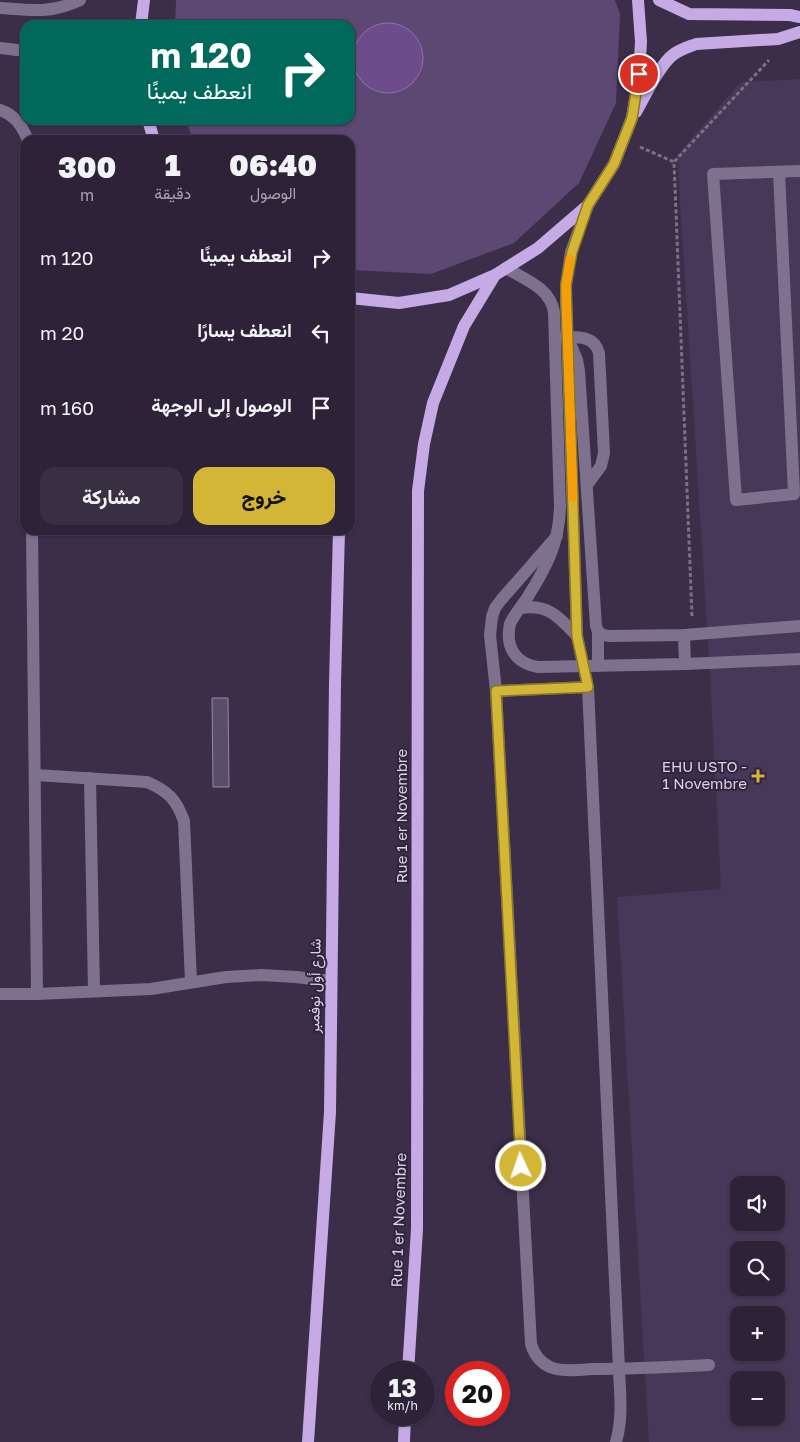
<!DOCTYPE html>
<html lang="ar">
<meta charset="utf-8">
<style>
body{margin:0;font-family:"Golos Text",Vazirmatn,sans-serif;background:#392f42;color:#f1f3f6;direction:rtl;height:100vh;display:flex;flex-direction:column;font-size:19px;white-space:nowrap}
*{box-sizing:border-box;margin:0}
p{font-size:16px;color:#a7a4ad}
.icon{flex:none;width:28px;height:28px;fill:none;stroke:currentColor;stroke-width:2;stroke-linecap:round;stroke-linejoin:round}
.map{position:relative;flex:1;overflow:hidden;direction:ltr}
.panel{position:absolute;left:20px;top:135px;width:335px;height:400px;display:flex;flex-direction:column;background:#2d2237;border-radius:15px;box-shadow:0 1px 4px #0004,0 0 0 1px #483f52;direction:rtl}
.panel>*{flex:none}
.banner{position:absolute;left:20px;top:20px;width:335px;height:105px;border-radius:15px;box-shadow:0 1px 4px #0004,0 0 0 1px #483f52;direction:rtl;background:#00695c;color:#fff;overflow:hidden}
.fabs{position:absolute;left:730px;top:1176px;display:grid;gap:10px}
.fabs a{display:grid;place-items:center;width:55px;height:55px;border-radius:10px;background:#2d2237;box-shadow:0 1px 4px #0004,0 0 0 1px #483f52;font-size:25px}
.speed{position:absolute;left:370px;top:1361px;display:flex;gap:10px;font-size:25px;font-weight:700;text-align:center}
.speed>*{display:grid;place-content:center;width:65px;height:65px;border-radius:50%;background:#2d2237;box-shadow:0 1px 4px #0004,0 0 0 1px #483f52;line-height:1}
.speed small{font-size:12px;font-weight:400}
.speed .limit{border:8px solid #d22;background:#fff;color:#111}
.pin{position:absolute;display:grid;place-items:center;width:42px;height:42px;color:#fff;margin:-21px;border:2px solid #fff;border-radius:50%;box-shadow:0 1px 5px #0007}
.me{position:absolute;width:55px;margin:-28px;rotate:357deg;stroke-linejoin:round;filter:drop-shadow(0 0 4px #0008)}
.turn{display:flex;align-items:center;gap:18px;height:105px;padding:0 20px;font-size:22px}
.turn .icon{width:65px;height:65px;stroke-width:2.5}
.turn b{display:block;font-size:35px;line-height:42px}
.eta{display:flex;justify-content:space-evenly;align-items:center;height:85px;text-align:center}
.eta b{font-size:30px;font-weight:800;line-height:35px}
.primary-button{display:flex;gap:10px;margin-top:auto;padding:10px 20px}
.primary-button a{flex:1;height:58px;border-radius:15px;background:#d3b635;color:#111;font-size:20px;font-weight:800;line-height:58px;text-align:center}
.primary-button a+a{background:#392f42;color:#f1f3f6}
ul{padding:0;list-style:none}
li{display:flex;align-items:center;gap:15px;height:75px;padding:0 20px}
li div{flex:1}
li b{display:block;font-size:19px}
li em{font-style:normal}
.map>svg:first-child{display:block}
.built{fill:#473758;fill-rule:evenodd}
.green{fill:#5d4773}
.water{fill:#6c4c8a;stroke:#8d74a5}
.building{fill:#5a4d6a;stroke:#9687a7}
.lines{fill:none;stroke-linecap:round;stroke-linejoin:round}
.path{stroke:#7c7087;stroke-width:3;stroke-dasharray:4 2.5;stroke-linecap:butt}
.minor{stroke:#7e718d;stroke-width:12}
.major{stroke:#c6aae5;stroke-width:12}
.route-casing{stroke:#897622;stroke-width:12}
.route{stroke:#d3b635;stroke-width:9}
.slow{stroke:#f59e0b;stroke-width:9}
.poi-dot{fill:#d3b635;stroke:#31243f;stroke-width:2}
.labels{text-anchor:middle;stroke-width:4;stroke-linejoin:round;paint-order:stroke}
.poi-label{font-size:15px;fill:#dad3e4;stroke:#31243f;text-anchor:end}
.street-label{font-size:15px;fill:#dad3e4;stroke:#31243f}
</style>
<div class="map">
<svg width="800" height="1442" viewBox="0 0 800 1442">
<rect width="100%" height="100%" fill="#3c2e49"/>
<!-- built -->
<path class="built" d="M 800,79 L 800,1442 L 649,1442 L 617,897 L 721,889 L 709,657 L 677,155 L 741,82 ZM 739,1185 L 776,1185 L 776,1222 L 739,1222 ZM 739,1250 L 776,1250 L 776,1288 L 739,1288 ZM 739,1315 L 776,1315 L 776,1352 L 739,1352 ZM 739,1380 L 776,1380 L 776,1418 L 739,1418 Z"/>
<!-- green -->
<path class="green" d="M 176,0 L 615,0 L 620,14 L 616,103 L 579,183 L 514,243 L 431,274 L 350,270 L 350,140 L 193,140 L 186,120 L 350,120 L 350,25 L 175,25 Z"/>
<!-- water -->
<circle class="water" cx="388" cy="58" r="35"/>
<!-- building -->
<path class="building" d="M 212,698 L 228,698 L 229,787 L 213,787 Z"/>
<g class="lines">
<!-- path -->
<g class="path">
<path d="M 640,147 L 674,162"/>
<path d="M 692,616 L 674,162 L 769,60"/>
</g>
<!-- minor -->
<g class="minor">
<path d="M 0,8 C 30,10 51,14 80,0"/>
<path d="M 0,48 L 25,51"/>
<path d="M 0,110 C 15,115 22,126 28,140"/>
<path d="M 779,172 L 794,494 L 736,500 L 713,174 L 800,171"/>
<path d="M 588,205 L 571,252 L 566,285 L 566,301 L 577,636 L 588,687 L 619,1369 C 620,1394 623,1418 616,1442"/>
<path d="M 506,268 C 526,280 550,288 554,312 L 560,507 C 559,544 546,568 527,598 C 521,607 514,615 510,624 C 505,647 515,663 538,667 L 685,664 L 800,659"/>
<path d="M 562,337 C 577,337 594,335 599,353 L 604,453 L 601,466 L 587,485"/>
<path d="M 570,343 L 577,360 L 579,371 L 596,626 C 598,633 601,635 609,636 L 684,635 L 800,626"/>
<path d="M 557,536 L 501,600 L 495,608 L 492,617 L 490,635 L 496,691 L 531,1344 C 534,1354 539,1362 550,1367 C 562,1372 579,1370 592,1369 C 631,1369 670,1367 709,1365"/>
<path d="M 521,608 C 549,604 559,617 577,636"/>
<path d="M 684,635 L 685,664"/>
<path d="M 598,666 L 598,631"/>
<path d="M 496,691 L 588,687"/>
<path d="M 35,775 L 147,782 C 168,791 176,799 184,821 L 191,982"/>
<path d="M 90,778 L 94,991"/>
<path d="M 0,994 L 37,994 L 32,530"/>
<path d="M 37,994 L 151,989 L 226,977 L 261,975 L 296,977 L 331,981"/>
</g>
<!-- major -->
<g class="major">
<path d="M 659,0 L 689,14 L 790,15 L 800,17"/>
<path d="M 141,25 L 144,0"/>
<path d="M 636,112 C 645,96 660,64 674,54 C 681,49 688,47 696,44 L 778,39 L 800,32"/>
<path d="M 148,120 L 154,140"/>
<path d="M 350,298 L 399,303 L 449,295 L 495,275 L 538,248 L 588,205 L 614,164 L 632,118 L 639,74 L 641,42 L 638,0"/>
<path d="M 408,1372 L 417,1229 L 418,491 L 424,444 L 433,403 L 464,326 L 495,275"/>
<path d="M 308,1442 L 330,1112 L 335,683 L 339,530"/>
<path d="M 404,1442 L 405,1415"/>
</g>
</g>
<g class="lines">
<defs>
<path id="route" d="M 521,1166 L 496,691 L 588,687 L 577,636 L 566,285 L 572,252 L 588,205 L 614,164 L 632,118 L 639,74"/>
</defs>
<!-- route casing -->
<use href="#route" class="route-casing"/>
<!-- route -->
<use href="#route" class="route"/>
<!-- slow -->
<path class="slow" d="M 570,259 L 566,285 L 566,301 L 573,498"/>
</g>
<!-- markers -->
<path class="poi-dot" d="M755.5 768.5h5v5h5v5h-5v5h-5v-5h-5v-5h5z"/>
<g class="labels">
<!-- poi labels -->
<g class="poi-label">
<text x="747" y="772">EHU USTO -<tspan x="747" dy="17">1 Novembre</tspan></text>
</g>
<!-- street labels -->
<g class="street-label">
<text transform="translate(402 816) rotate(-90)" y="5">Rue 1 er Novembre</text>
<text transform="translate(315 986) rotate(-89)" y="5">شارع أول نوفمبر</text>
<text transform="translate(399 1220) rotate(-88)" y="5">Rue 1 er Novembre</text>
</g>
</g>
</svg>
<div class="fabs">
<a><svg class="icon" aria-label="sound" viewBox="0 0 24 24"><path d="M4 9h4l5-4v14l-5-4H4zM17 9q2 3 0 6"/></svg></a>
<a><svg class="icon" aria-label="search" viewBox="0 0 24 24"><circle cx="10" cy="10" r="6"/><path d="M15 15l6 6"/></svg></a>
<a>+</a>
<a>−</a>
</div>
<div class="speed"><div>13<small>km/h</small></div><div class="limit">20</div></div>
<div class="pin" style="left:639px;top:74px;background:#d93025"><svg class="icon" aria-label="arrive" viewBox="0 0 24 24"><path d="M6 21V4h12l-3 4 3 4H6"/></svg></div>
<svg class="me" style="left:521px;top:1166px" viewBox="-20 -20 40 40"><circle r="17" fill="#d3b635" stroke="#fff" stroke-width="3"/><path d="M0-11L8 9 0 5-8 9z" fill="#fff"/></svg>
<div class="banner">
<div class="turn"><svg class="icon" aria-label="right" viewBox="0 0 24 24"><path d="M7 20v-9h11M14 6l5 5-5 5"/></svg><div><b>120 m</b>انعطف يمينًا</div></div>
</div>
<section class="panel">
<div class="eta">
<div><b>06:40</b><p>الوصول</p></div>
<div><b>1</b><p>دقيقة</p></div>
<div><b>300</b><p>m</p></div>
</div>
<ul>
<li><svg class="icon" aria-label="right" viewBox="0 0 24 24"><path d="M7 20v-9h11M14 6l5 5-5 5"/></svg><div><b>انعطف يمينًا</b></div><em>120 m</em></li>
<li><svg class="icon" aria-label="left" viewBox="0 0 24 24"><path d="M17 20v-9H6M10 6l-5 5 5 5"/></svg><div><b>انعطف يسارًا</b></div><em>20 m</em></li>
<li><svg class="icon" aria-label="arrive" viewBox="0 0 24 24"><path d="M6 21V4h12l-3 4 3 4H6"/></svg><div><b>الوصول إلى الوجهة</b></div><em>160 m</em></li>
</ul>
<div class="primary-button"><a>خروج</a><a>مشاركة</a></div>
</section>
</div>
